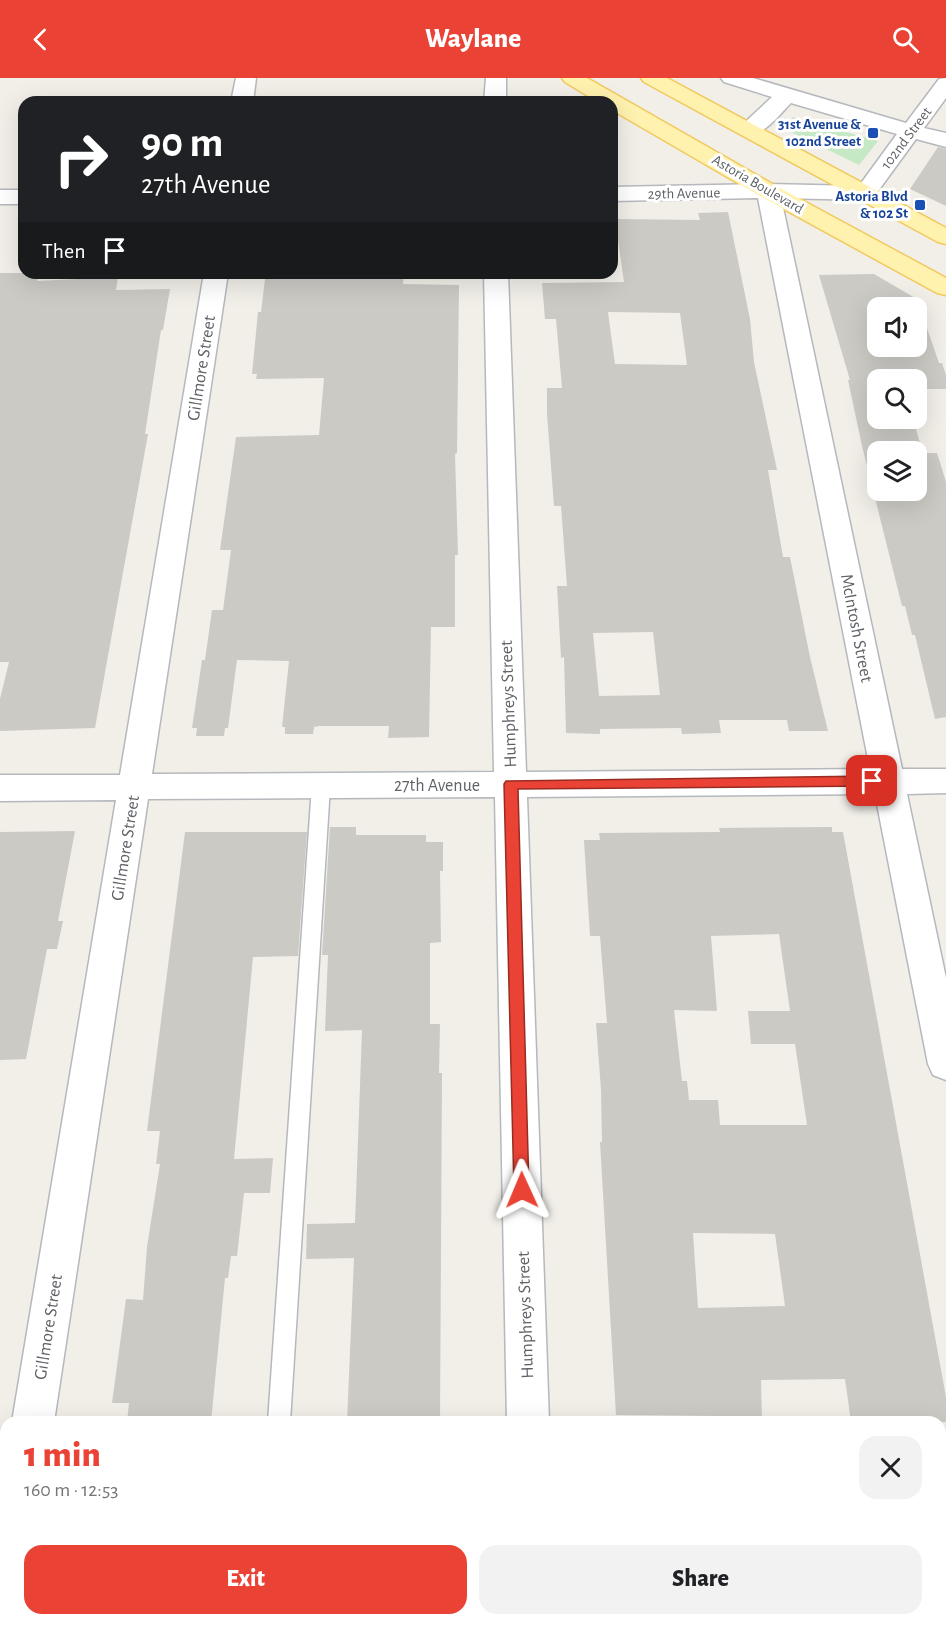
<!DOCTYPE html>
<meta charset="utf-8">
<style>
body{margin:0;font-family:"Alegreya Sans",sans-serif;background:#f2f2f2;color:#202124;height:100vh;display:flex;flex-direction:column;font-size:22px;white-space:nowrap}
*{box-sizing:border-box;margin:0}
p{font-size:20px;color:#757577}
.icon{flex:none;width:33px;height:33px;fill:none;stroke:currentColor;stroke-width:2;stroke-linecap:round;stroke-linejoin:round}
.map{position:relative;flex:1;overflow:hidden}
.sheet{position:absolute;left:0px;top:1338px;width:946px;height:210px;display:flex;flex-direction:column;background:#fff;border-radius:18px 18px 0 0;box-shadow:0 6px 24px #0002}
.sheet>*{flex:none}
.hud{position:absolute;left:18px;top:18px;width:600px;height:183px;border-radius:18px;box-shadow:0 6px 24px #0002;background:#202124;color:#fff;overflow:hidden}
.controls{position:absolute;left:867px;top:219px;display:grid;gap:12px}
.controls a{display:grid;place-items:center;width:60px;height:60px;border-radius:12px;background:#fff;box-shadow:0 6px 24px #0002;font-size:30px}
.pin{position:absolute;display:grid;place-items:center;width:51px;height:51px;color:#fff;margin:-26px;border-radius:12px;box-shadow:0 3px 9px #0006}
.me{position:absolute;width:66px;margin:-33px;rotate:359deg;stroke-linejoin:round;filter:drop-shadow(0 0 4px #0008)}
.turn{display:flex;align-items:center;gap:21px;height:126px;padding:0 24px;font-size:27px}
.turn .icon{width:78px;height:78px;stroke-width:2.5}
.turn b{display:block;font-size:42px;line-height:51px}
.then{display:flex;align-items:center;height:57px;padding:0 24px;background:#0003;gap:12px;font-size:22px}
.round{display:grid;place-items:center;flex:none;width:63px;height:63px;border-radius:18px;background:#f2f2f2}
.summary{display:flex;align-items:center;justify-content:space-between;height:102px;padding:0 24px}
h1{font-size:36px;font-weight:800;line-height:45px;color:#ea4335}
.button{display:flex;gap:12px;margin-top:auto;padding:12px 24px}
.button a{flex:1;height:69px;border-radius:18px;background:#ea4335;color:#fff;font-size:24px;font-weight:800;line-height:69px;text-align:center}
.button a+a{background:#f2f2f2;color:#202124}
header{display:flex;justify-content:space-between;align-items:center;height:78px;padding:0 24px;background:#ea4335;color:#fff;font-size:27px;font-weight:800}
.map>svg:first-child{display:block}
.green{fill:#c5e8c5}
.building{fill:#cccac5;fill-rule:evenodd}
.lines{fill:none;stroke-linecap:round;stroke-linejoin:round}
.service-casing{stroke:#b5b8bc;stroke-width:3}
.minor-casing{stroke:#b5b8bc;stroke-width:3}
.primary-casing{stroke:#f2c960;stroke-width:3}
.service{fill:#fff;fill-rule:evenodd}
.minor{fill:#fff;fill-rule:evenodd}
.primary{fill:#fff2af;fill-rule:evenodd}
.route{fill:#ea4335;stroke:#982c22;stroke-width:1.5}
.transit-dot{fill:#1a4fb4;stroke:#fff;stroke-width:2}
.labels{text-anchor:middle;stroke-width:6;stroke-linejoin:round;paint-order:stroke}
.far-transit-label{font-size:15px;font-weight:bold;fill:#164399;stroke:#fff;text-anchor:end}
.far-street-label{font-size:15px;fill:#5f6368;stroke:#fff}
.street-label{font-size:18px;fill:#5f6368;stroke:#fff}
</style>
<header><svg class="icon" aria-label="back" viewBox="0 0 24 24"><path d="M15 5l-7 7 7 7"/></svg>Waylane<svg class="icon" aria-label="search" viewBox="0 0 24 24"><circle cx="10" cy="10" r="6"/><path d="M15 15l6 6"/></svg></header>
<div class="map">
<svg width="946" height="1548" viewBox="0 0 946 1548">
<rect width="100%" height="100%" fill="#f1efe8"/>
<!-- green -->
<path class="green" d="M 793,39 L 878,63 L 859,87 L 783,50 Z"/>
<!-- building -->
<g class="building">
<path d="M 938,69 L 946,71 L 946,128 L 910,111 Z"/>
<path d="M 728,134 L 750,241 L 754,284 L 777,392 L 768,392 L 783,479 L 790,479 L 810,579 L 828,653 L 789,653 L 787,642 L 719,642 L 721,655 L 682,656 L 681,650 L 600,651 L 600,656 L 566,655 L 564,579 L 561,580 L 557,508 L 567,508 L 561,428 L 554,428 L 547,336 L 547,310 L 562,310 L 556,241 L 545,241 L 542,205 L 624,204 L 615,141 L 700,142 L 698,135 ZM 608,234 L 680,235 L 687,287 L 615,286 ZM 653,554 L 660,617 L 599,618 L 593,555 Z"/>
<path d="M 0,195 L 39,195 L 37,203 L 118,199 L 116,212 L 170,211 L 163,252 L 161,252 L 145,356 L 148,356 L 95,650 L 0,653 L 0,621 L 9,584 L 0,584 Z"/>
<path d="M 307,195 L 404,195 L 403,206 L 459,207 L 457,375 L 455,376 L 458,477 L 455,477 L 455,549 L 431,549 L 429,659 L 388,660 L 389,648 L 319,648 L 314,649 L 313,656 L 285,656 L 285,649 L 282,649 L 289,583 L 237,582 L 228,650 L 225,650 L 224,658 L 196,658 L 197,650 L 192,650 L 202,582 L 205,582 L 212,532 L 223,532 L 231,472 L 220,472 L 236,359 L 319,357 L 324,300 L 256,301 L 257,296 L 252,296 L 258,234 L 261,234 L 265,201 L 306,201 Z"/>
<path d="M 874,196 L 917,221 L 939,285 L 942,285 L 946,297 L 946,311 L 921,311 L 924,319 L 916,319 L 916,302 L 878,302 L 878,340 L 913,340 L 922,373 L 924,375 L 937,375 L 946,404 L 946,639 L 935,641 L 915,557 L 912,557 L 905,528 L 902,528 L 862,368 L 848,302 L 850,302 L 819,197 ZM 878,230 L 916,230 L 916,268 L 878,268 ZM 878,374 L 916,374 L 916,412 L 878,412 Z"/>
<path d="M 330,749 L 356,749 L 356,757 L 426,757 L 426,764 L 443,764 L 443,793 L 440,793 L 441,864 L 430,865 L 430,946 L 440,946 L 439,995 L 442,995 L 440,1344 L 347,1344 L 354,1180 L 306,1181 L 307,1146 L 355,1145 L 362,952 L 325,953 L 328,877 L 322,877 Z"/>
<path d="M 832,749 L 832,754 L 843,754 L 946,1319 L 946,1344 L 851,1344 L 845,1301 L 761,1302 L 762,1344 L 722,1344 L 722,1338 L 616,1337 L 600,1064 L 602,1064 L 601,1012 L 596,945 L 607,945 L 600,858 L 590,858 L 584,762 L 600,762 L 599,755 L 720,754 L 719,750 ZM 779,856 L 790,933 L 748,933 L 751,966 L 795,966 L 807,1047 L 720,1047 L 718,1022 L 689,1022 L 687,1003 L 682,1003 L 674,932 L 717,933 L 711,858 ZM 693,1155 L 775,1156 L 785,1228 L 698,1230 Z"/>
<path d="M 75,753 L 58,843 L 63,843 L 57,871 L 47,871 L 26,981 L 0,982 L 0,754 Z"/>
<path d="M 185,754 L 307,754 L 298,878 L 253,879 L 234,1081 L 273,1080 L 270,1115 L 244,1115 L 237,1178 L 231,1178 L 228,1200 L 225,1200 L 211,1344 L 127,1344 L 129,1325 L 112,1325 L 126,1221 L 143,1222 L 147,1169 L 160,1086 L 156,1086 L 160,1053 L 147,1053 Z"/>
</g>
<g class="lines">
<defs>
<g id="service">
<path d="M 321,701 L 327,703 L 330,708 L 290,1344 L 268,1344 L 312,708 L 315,703 Z"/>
<rect x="253" y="1542" width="24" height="6"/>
</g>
<g id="minor">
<path d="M 236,0 L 256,0 L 253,24 L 231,24 Z"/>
<path d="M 486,0 L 506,0 L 506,24 L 484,24 Z"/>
<path d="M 721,0 L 753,0 L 906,45 L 939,1 L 946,0 L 946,20 L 924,50 L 946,55 L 946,69 L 916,61 L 873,120 L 865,122 L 781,120 L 902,691 L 946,691 L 946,715 L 907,716 L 946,900 L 946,1002 L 933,997 L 928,986 L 875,716 L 527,719 L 549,1344 L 507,1344 L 495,719 L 148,721 L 54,1344 L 12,1344 L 116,722 L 0,723 L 0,697 L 120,697 L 204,195 L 228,195 L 152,696 L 494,694 L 484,195 L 508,195 L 526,694 L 870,691 L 758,120 L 612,123 L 612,109 L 768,106 L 859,108 L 897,56 L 791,25 C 778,38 762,61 742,57 L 739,52 L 742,47 L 772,19 L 724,4 Z"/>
<rect x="0" y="112" width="24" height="14"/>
<path d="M 6,1492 L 6,1542 L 24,1542 L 24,1548 L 0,1548 L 0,1494 Z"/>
<rect x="510" y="1542" width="46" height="6"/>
</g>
<g id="primary">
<path d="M 562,0 L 587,0 L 776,108 L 946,200 L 946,217 L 937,215 L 760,118 L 612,32 L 612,24 L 598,24 L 565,4 Z"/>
<path d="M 641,0 L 667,0 L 946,150 L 946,166 L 938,164 L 644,4 Z"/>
</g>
</defs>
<!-- service casing -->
<use href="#service" class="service-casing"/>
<!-- minor casing -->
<use href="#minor" class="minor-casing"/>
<!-- primary casing -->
<use href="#primary" class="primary-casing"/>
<!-- service -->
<use href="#service" class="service"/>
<!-- minor -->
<use href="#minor" class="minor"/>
<!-- primary -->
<use href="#primary" class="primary"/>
</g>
<!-- route -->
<path class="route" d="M 872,698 L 878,703 L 872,708 L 518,711 L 529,1112 L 527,1117 L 522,1119 L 516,1117 L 514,1112 L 504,706 L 506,703 Z"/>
<!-- markers -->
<g class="transit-dot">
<rect x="867" y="49" width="12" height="12" rx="3"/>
<rect x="914" y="121" width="12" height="12" rx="3"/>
</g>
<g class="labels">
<!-- far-transit labels -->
<g class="far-transit-label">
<text x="861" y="51">31st Avenue &amp;<tspan x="861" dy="17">102nd Street</tspan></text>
<text x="908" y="123">Astoria Blvd<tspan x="908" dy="17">&amp; 102 St</tspan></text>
</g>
<!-- far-street labels -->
<g class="far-street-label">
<text transform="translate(906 60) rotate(-53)" y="5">102nd Street</text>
<text transform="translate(758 106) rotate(30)" y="5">Astoria Boulevard</text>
<text transform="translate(684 115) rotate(-1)" y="5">29th Avenue</text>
</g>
<!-- street labels -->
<g class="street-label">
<text transform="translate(201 290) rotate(-81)" y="6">Gillmore Street</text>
<text transform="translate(857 550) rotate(79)" y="6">McIntosh Street</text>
<text transform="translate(508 626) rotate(-92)" y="6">Humphreys Street</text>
<text x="437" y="713">27th Avenue</text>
<text transform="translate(125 770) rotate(-81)" y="6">Gillmore Street</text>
<text transform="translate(525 1237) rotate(-92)" y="6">Humphreys Street</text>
<text transform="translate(48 1249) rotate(-81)" y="6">Gillmore Street</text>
</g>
</g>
</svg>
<div class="controls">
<a><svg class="icon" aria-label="sound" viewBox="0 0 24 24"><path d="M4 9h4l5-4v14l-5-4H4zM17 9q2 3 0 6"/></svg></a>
<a><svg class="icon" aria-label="search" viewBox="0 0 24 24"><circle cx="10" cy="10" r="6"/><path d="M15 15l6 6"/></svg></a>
<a><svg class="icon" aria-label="layers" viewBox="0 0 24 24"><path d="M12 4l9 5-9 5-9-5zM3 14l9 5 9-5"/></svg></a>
</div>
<div class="pin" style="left:872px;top:703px;background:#d93025"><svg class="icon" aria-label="arrive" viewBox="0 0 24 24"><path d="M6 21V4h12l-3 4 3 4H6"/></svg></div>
<svg class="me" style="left:522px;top:1112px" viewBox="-20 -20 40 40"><path d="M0-17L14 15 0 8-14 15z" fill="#ea4335" stroke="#fff" stroke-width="4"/></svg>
<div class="hud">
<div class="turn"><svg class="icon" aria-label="right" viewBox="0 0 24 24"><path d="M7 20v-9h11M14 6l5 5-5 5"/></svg><div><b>90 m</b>27th Avenue</div></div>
<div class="then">Then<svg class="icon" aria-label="arrive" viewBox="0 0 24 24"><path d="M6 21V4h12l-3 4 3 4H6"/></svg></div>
</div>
<section class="sheet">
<div class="summary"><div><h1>1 min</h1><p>160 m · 12:53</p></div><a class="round"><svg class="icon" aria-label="close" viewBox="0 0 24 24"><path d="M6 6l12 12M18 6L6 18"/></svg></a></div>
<div class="button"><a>Exit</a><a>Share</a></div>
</section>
</div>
